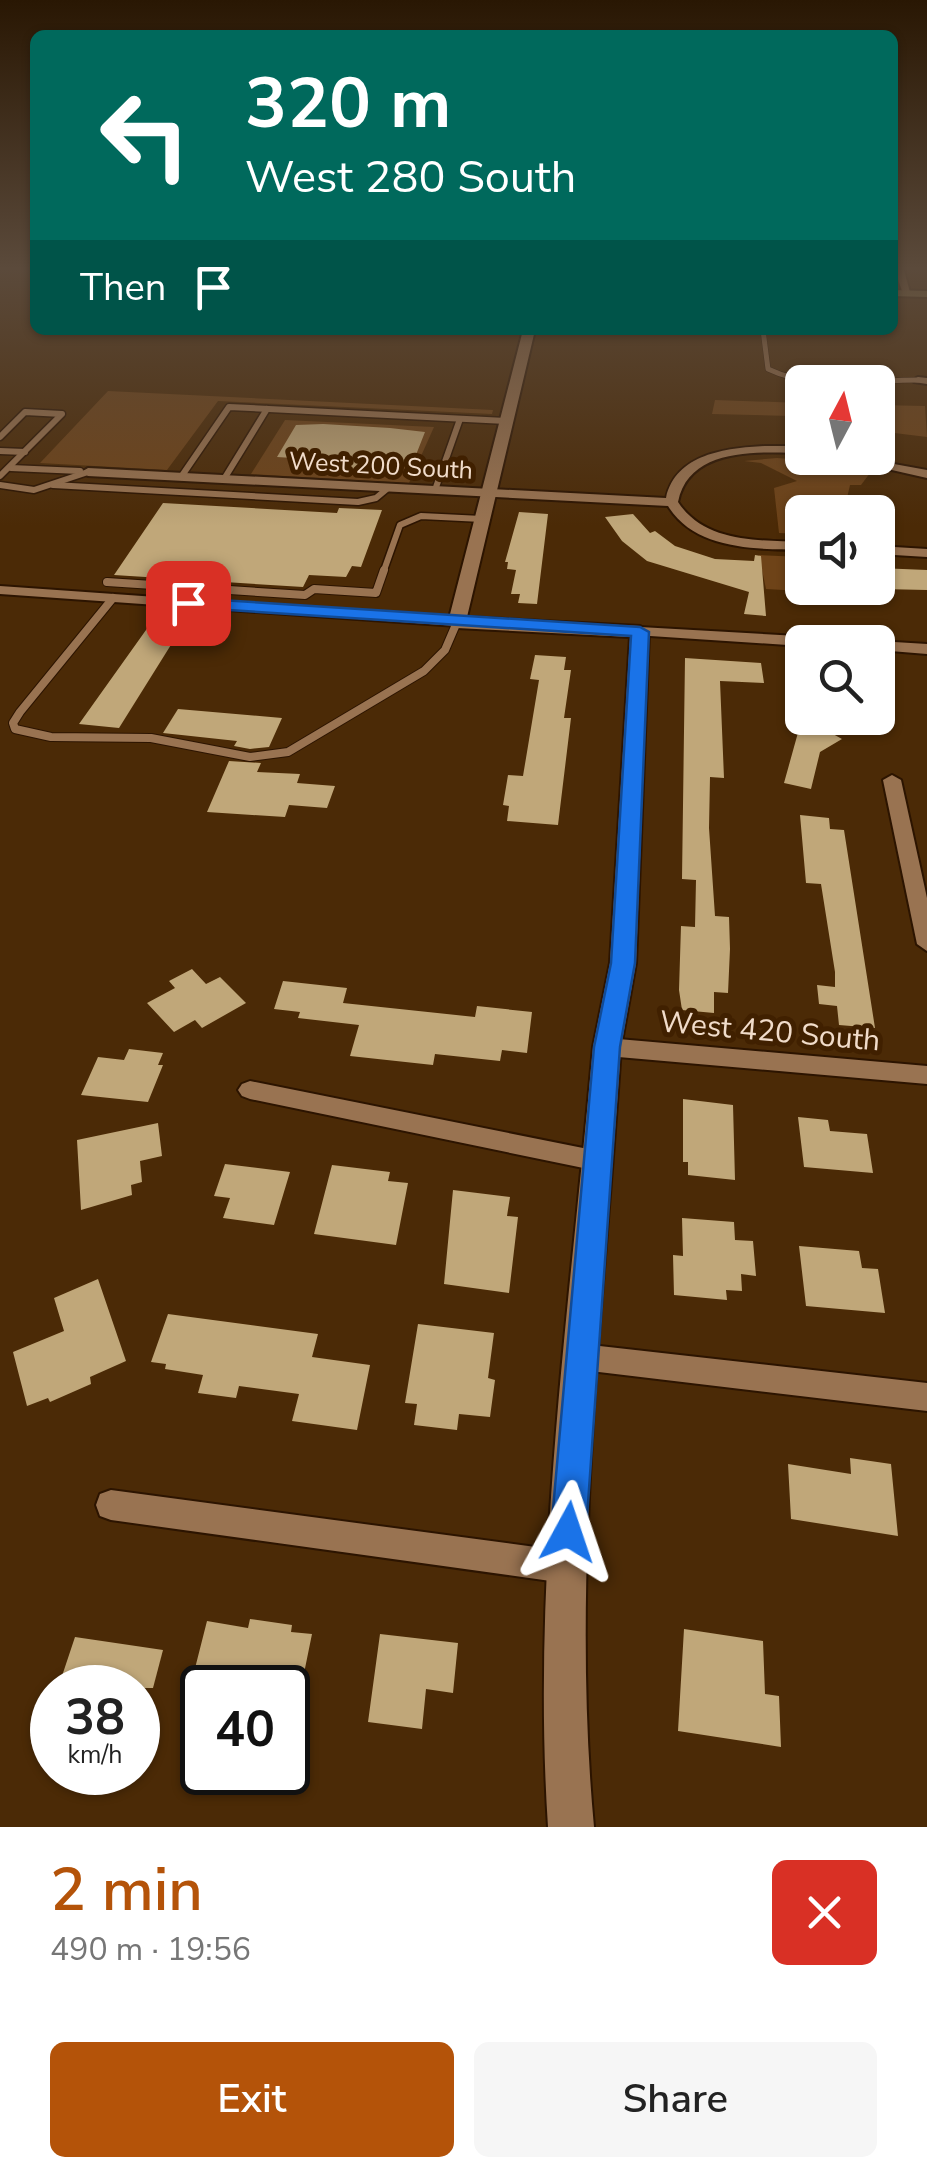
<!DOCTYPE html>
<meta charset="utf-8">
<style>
body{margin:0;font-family:"Nunito Sans",sans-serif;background:#f6f6f6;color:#222;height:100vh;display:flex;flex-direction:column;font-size:38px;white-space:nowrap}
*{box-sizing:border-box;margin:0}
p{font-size:32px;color:#767676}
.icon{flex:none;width:55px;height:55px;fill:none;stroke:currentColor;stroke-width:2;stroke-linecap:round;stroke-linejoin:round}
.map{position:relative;height:1827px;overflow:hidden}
.panel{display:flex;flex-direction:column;background:#fff;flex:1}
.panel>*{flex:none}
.hud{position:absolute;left:30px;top:30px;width:868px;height:305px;border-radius:15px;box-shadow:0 2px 8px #0004;background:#00695c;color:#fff;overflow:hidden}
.needle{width:65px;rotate:7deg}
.controls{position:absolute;left:785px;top:365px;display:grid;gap:20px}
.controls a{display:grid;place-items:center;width:110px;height:110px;border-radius:15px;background:#fff;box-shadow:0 2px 8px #0004;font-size:50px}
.speed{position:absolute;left:30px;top:1665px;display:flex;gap:20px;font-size:50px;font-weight:700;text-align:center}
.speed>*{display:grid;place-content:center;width:130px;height:130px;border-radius:50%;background:#fff;box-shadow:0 2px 8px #0004;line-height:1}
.speed small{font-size:25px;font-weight:400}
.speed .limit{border:5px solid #111;border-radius:15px;background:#fff;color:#111}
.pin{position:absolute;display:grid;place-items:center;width:85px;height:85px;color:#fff;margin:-42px;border-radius:20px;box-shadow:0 5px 15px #0006}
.me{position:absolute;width:110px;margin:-55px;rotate:5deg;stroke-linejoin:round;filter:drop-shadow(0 0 8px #0008)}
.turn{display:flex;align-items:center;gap:35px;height:210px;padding:0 50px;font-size:45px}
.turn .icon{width:130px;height:130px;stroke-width:2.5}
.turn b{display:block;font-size:70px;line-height:85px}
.then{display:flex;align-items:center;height:95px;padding:0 50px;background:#0003;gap:20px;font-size:38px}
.round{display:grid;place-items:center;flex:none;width:105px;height:105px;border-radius:15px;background:#f6f6f6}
.headline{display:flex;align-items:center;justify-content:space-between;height:170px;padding:0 50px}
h1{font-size:60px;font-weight:600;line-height:75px;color:#b45309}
.cta{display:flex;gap:20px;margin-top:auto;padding:20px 50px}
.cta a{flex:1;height:115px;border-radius:15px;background:#b45309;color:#fff;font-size:40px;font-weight:600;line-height:115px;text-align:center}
.cta a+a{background:#f6f6f6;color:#222}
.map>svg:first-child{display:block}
.green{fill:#6e4318}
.building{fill:#c0a779}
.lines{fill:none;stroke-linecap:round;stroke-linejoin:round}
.service-far2-casing{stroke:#2c1400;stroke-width:6}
.service-far1-casing{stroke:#2c1400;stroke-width:9}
.service-casing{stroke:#2c1400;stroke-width:10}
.minor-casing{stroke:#2c1400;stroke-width:4}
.tertiary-casing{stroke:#2c1400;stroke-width:4}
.secondary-casing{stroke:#2c1400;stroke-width:4}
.service-far2{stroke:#997351;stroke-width:5}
.service-far1{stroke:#997351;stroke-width:6}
.service{stroke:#997351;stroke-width:8}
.minor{fill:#997351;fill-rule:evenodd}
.tertiary{fill:#997351;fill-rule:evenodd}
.secondary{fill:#9c8a55;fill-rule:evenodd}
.route{fill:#1a73e8;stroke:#114b97;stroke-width:2.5}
.labels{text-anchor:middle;stroke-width:10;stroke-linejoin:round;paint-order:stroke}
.far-street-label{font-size:25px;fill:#f1dcca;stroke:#402000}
.street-label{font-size:30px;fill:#f1dcca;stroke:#402000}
</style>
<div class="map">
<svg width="927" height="1827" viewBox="0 0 927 1827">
<rect width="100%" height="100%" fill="#4b2a06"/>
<!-- green -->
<g class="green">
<path d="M 108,391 L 493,410 L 492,414 L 218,401 L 167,470 L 40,463 Z"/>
<path d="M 715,400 L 802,403 L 802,442 L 797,441 L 792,416 L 712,414 Z"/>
<path d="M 878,405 L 925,406 L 927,437 L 878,431 Z"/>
<path d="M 285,420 L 434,427 L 409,483 L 251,474 Z"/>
<path d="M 777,458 L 818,461 L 870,473 L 861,485 L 850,485 L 847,498 L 850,512 L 802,512 L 802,534 L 779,533 L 774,488 L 797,481 L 761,463 L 744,461 Z"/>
<path d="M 759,555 L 802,557 L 802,588 L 834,588 L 835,593 L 766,589 Z"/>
</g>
<!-- building -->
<g class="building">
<path d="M 323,424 L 390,428 L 425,432 L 412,465 L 360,462 L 353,472 L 323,471 L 324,460 L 277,457 L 296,425 Z"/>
<path d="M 163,503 L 337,513 L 339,508 L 382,510 L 361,567 L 352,566 L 346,577 L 309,575 L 303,587 L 114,575 Z"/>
<path d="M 519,512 L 548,514 L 537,604 L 518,603 L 520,594 L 511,594 L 516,570 L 507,569 L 508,562 L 505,562 Z"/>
<path d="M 633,514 L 650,533 L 655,531 L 675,546 L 715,559 L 754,561 L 755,555 L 761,556 L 766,616 L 744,614 L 749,592 L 647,561 L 622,541 L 605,517 Z"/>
<path d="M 878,568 L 927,570 L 927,590 L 881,589 Z"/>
<path d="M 151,623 L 178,625 L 174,631 L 179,632 L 119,728 L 79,724 Z"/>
<path d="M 535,655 L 566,657 L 564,670 L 571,670 L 564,718 L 571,718 L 558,825 L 507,821 L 509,806 L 503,805 L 508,775 L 523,776 L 539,680 L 530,679 Z"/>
<path d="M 685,658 L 761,663 L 764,683 L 720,681 L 724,778 L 710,777 L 709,828 L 715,916 L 729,917 L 730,949 L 728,993 L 714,992 L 714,1013 L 682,1010 L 679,990 L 681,926 L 695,927 L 696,880 L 682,879 Z"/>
<path d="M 178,709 L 282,718 L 269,747 L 250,749 L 234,746 L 237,741 L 163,733 Z"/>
<path d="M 819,718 L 843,727 L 833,734 L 842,739 L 820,752 L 811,789 L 784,783 L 799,729 Z"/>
<path d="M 229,761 L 261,763 L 257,772 L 300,774 L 297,783 L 335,786 L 327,808 L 289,805 L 285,817 L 207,812 Z"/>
<path d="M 800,815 L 829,818 L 830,829 L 844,830 L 875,1028 L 839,1025 L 837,1006 L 819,1004 L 817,985 L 835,987 L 835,972 L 821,884 L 806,883 Z"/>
<path d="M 192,969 L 206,984 L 220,977 L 246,1003 L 202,1028 L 195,1020 L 174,1032 L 147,1003 L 175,988 L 169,981 Z"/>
<path d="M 283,981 L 347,988 L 343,1003 L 475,1017 L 477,1006 L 532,1012 L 527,1053 L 502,1050 L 500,1061 L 435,1054 L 433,1065 L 350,1056 L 359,1025 L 298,1018 L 300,1012 L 274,1009 Z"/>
<path d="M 129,1049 L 163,1053 L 158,1065 L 163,1065 L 148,1102 L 81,1095 L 98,1057 L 124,1060 Z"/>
<path d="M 683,1099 L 733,1105 L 735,1180 L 688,1175 L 688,1162 L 683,1162 Z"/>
<path d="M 798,1117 L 828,1120 L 830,1131 L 867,1134 L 873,1173 L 804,1167 Z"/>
<path d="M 158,1123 L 162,1156 L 140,1161 L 142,1182 L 131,1185 L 132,1195 L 81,1210 L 77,1140 Z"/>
<path d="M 225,1164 L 290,1172 L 274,1225 L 223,1218 L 230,1198 L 214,1196 Z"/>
<path d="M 332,1165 L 390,1172 L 388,1181 L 408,1183 L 396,1245 L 314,1234 Z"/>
<path d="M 453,1190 L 510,1197 L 507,1216 L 518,1217 L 509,1293 L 444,1284 Z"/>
<path d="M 682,1218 L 734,1222 L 735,1240 L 753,1241 L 756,1276 L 741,1274 L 742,1291 L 726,1290 L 727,1300 L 674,1295 L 673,1255 L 683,1256 Z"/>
<path d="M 799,1246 L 859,1251 L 862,1268 L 878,1269 L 885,1313 L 806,1306 Z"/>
<path d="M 98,1279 L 126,1361 L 90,1377 L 91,1384 L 50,1402 L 48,1398 L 27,1406 L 13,1352 L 64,1331 L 54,1298 Z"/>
<path d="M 168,1314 L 318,1334 L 312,1357 L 370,1365 L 357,1430 L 292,1421 L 299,1394 L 239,1386 L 236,1398 L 198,1393 L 203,1375 L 165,1369 L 166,1364 L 151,1362 Z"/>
<path d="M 418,1324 L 494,1333 L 488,1378 L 495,1380 L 490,1417 L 459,1414 L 457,1430 L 414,1425 L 417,1404 L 405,1403 Z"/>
<path d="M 850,1458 L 891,1464 L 898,1536 L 791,1519 L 788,1464 L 851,1474 Z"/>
<path d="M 250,1619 L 292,1625 L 291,1632 L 312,1634 L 301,1688 L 190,1688 L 207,1621 L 248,1628 Z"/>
<path d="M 684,1629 L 763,1641 L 765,1694 L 779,1696 L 781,1747 L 678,1731 Z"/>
<path d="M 380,1634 L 458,1643 L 453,1693 L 426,1689 L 422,1729 L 368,1722 Z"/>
<path d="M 75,1637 L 163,1650 L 153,1688 L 58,1688 Z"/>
</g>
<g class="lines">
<defs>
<path id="service-far2" d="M 763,330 L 768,369 C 813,391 869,380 918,380"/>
<g id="service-far1">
<path d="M 0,437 L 25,412 L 62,414 L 0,476"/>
<path d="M 0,451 L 25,452"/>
<path d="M 11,468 L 80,471"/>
<path d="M 181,477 L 229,407 L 506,421"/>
<path d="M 224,479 L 267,409"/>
<path d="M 0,485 L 34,490 L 88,472"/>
<path d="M 53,485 L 358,502 L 376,498 L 388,488"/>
<path d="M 435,490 L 460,419"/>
<path d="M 383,573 L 400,525 L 421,516 L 482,519"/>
</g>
<g id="service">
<path d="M 107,582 L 305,595 L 314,589 L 376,593 L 384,570"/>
<path d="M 113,598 L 20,712 L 13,723 L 15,729 L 51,737 L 151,738 L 250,757 L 288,752 L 424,671 L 445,650 L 457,622"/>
</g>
<g id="minor">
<path d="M 895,270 L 904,270 L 911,296 L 903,294 Z"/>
<path d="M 918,377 L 927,378 L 927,384 L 914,382 L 913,380 Z"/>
<path d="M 766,446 L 802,446 L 802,453 C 758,452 689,447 678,502 C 705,543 758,540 802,542 L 802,550 C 755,549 695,550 668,506 L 88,476 L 82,472 L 88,468 L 666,498 C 676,453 728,448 766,446 Z"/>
<path d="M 839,458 L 861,458 L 927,470 L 927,478 Z"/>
<path d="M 878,546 L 927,549 L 927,557 L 878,554 Z"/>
<path d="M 0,586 L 457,618 L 464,622 L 457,626 L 0,594 Z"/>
<path d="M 640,627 L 816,637 L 824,642 L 802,642 L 802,646 L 635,635 L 632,632 Z"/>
<path d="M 878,641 L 927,644 L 927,654 L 878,650 L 878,642 L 874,642 Z"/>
<path d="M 892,775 L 901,780 L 927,898 L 927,951 L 917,944 L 883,780 Z"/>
<path d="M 607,1038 L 927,1066 L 927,1084 L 607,1056 L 599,1053 L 596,1047 L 599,1041 Z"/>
<path d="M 250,1081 L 598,1151 L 607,1154 L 610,1161 L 607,1168 L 598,1171 L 250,1099 L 242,1096 L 238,1090 L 242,1084 Z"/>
<path d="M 582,1344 L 927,1383 L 927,1411 L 582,1370 L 572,1366 L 568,1357 L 572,1348 Z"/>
<path d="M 111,1490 L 565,1551 L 576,1556 L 581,1567 L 576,1578 L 565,1583 L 111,1520 L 100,1516 L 96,1505 L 100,1494 Z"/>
</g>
<path id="tertiary" d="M 523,330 L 535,330 L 467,617 L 640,626 L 649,632 L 636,963 L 621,1047 C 604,1305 570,1569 594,1827 L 548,1827 C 531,1569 570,1305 593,1047 L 610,963 L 630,637 L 457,628 L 448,622 Z"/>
<path id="secondary" d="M 892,290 L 927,291 L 927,297 L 892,296 Z"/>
</defs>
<!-- service-far2 casing -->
<use href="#service-far2" class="service-far2-casing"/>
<!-- service-far1 casing -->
<use href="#service-far1" class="service-far1-casing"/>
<!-- service casing -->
<use href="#service" class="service-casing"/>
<!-- minor casing -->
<use href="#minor" class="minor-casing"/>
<!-- tertiary casing -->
<use href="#tertiary" class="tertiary-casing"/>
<!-- secondary casing -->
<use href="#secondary" class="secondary-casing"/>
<!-- service-far2 -->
<use href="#service-far2" class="service-far2"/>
<!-- service-far1 -->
<use href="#service-far1" class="service-far1"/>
<!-- service -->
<use href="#service" class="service"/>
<!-- minor -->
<use href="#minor" class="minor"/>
<!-- tertiary -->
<use href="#tertiary" class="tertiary"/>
<!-- secondary -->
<use href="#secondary" class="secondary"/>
</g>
<!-- sky -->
<linearGradient id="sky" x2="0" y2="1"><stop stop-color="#291703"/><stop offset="0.51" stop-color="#5b4a3b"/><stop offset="1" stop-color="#5b4a3b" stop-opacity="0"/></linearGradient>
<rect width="927" height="526" fill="url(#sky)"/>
<!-- route -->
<path class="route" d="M 188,598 L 640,627 L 649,632 L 635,963 L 620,1047 L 586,1532 L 581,1545 L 568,1550 L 556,1545 L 551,1532 L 594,1047 L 611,963 L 631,636 L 182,607 L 182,599 Z"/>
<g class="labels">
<!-- far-street labels -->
<g class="far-street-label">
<text transform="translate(381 465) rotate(3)" y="9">West 200 South</text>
</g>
<!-- street labels -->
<g class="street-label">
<text transform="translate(770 1031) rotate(5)" y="10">West 420 South</text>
</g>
</g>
</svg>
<div class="controls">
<a><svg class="needle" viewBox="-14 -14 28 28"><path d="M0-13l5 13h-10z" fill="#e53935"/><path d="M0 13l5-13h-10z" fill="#767676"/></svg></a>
<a><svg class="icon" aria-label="sound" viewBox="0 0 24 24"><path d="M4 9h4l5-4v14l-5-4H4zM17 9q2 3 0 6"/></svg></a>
<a><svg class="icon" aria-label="search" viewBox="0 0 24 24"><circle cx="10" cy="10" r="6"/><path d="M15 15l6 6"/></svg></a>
</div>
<div class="speed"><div>38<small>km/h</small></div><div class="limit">40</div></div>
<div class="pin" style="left:188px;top:603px;background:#d93025"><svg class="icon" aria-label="arrive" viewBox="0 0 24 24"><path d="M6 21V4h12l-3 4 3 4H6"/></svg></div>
<svg class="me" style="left:568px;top:1532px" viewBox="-20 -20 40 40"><path d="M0-17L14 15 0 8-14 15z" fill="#1a73e8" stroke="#fff" stroke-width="4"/></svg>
<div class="hud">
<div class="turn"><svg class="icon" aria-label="left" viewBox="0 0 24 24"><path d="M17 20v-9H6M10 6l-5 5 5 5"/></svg><div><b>320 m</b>West 280 South</div></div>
<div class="then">Then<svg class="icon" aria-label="arrive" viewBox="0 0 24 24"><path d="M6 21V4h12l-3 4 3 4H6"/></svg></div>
</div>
</div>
<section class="panel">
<div class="headline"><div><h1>2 min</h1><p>490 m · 19:56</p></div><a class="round" style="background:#d93025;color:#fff"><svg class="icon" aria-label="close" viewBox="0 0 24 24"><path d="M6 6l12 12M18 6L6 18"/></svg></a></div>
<div class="cta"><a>Exit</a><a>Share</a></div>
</section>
